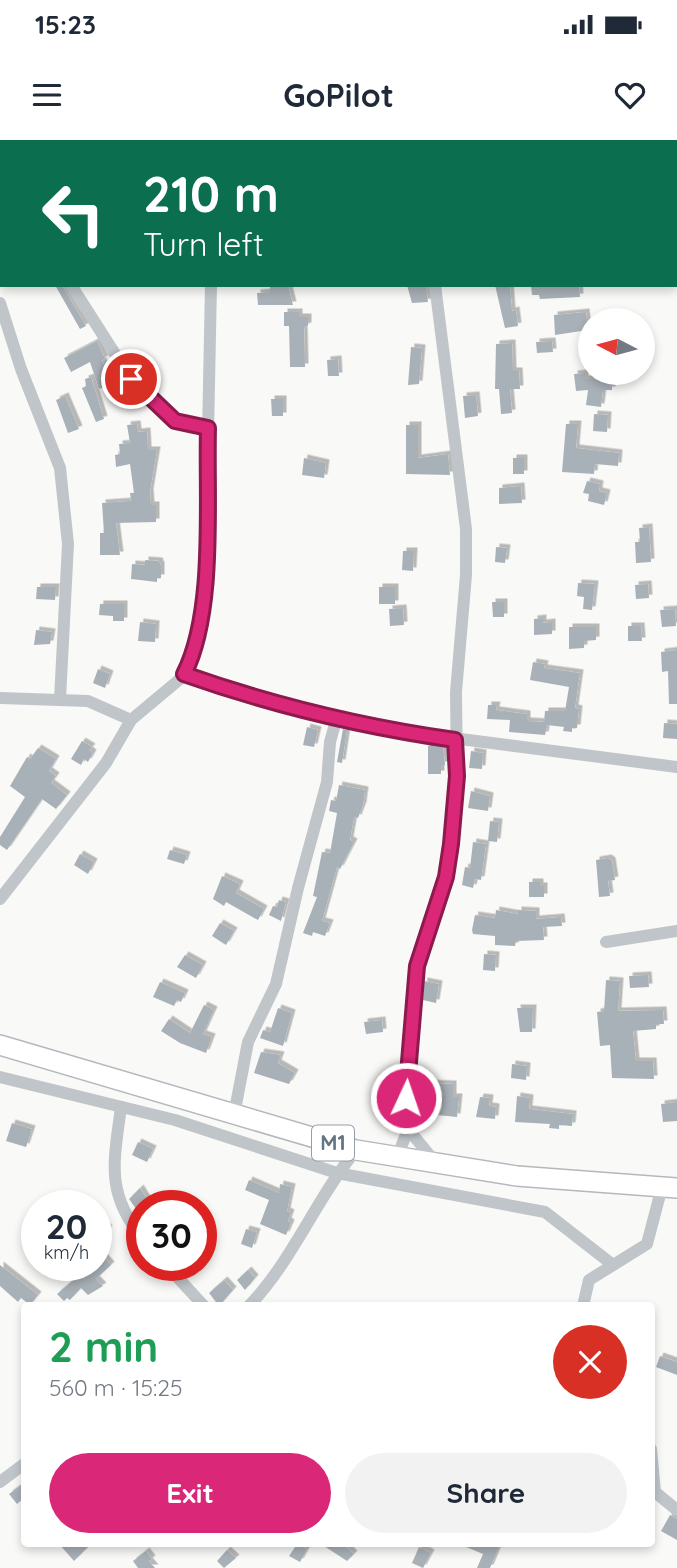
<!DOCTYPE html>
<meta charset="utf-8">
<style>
body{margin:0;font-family:Quicksand,sans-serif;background:#f2f2f3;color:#1f2937;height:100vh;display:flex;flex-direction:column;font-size:26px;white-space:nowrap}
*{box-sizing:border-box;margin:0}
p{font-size:23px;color:#747a83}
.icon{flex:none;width:38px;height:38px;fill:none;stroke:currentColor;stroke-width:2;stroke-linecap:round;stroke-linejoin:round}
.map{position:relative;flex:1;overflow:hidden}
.panel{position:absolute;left:21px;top:1162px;width:634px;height:245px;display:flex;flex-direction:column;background:#fff;border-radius:7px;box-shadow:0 4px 10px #0003}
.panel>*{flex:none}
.guide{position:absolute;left:0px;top:0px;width:677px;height:147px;box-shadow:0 4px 10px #0003;background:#0b6e4f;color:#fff;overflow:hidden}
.needle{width:46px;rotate:276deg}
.controls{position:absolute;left:578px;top:168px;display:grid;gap:14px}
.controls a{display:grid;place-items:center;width:77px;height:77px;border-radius:50%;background:#fff;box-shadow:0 4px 10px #0003;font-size:35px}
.speed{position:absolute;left:21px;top:1050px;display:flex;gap:14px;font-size:35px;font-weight:700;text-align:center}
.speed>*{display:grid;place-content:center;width:91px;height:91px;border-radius:50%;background:#fff;box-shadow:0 4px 10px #0003;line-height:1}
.speed small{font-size:18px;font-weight:400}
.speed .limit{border:10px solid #d22;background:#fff;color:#111}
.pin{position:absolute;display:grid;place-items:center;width:60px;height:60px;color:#fff;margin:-30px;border:4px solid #fff;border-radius:50%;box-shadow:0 2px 7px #0007}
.me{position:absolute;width:77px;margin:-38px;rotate:3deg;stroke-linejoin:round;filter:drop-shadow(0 0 5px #0008)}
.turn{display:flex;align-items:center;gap:24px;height:147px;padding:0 28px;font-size:32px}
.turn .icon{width:91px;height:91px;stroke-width:2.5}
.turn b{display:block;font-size:49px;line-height:60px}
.round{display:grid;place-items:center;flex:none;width:74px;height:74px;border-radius:37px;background:#f2f2f3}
.overview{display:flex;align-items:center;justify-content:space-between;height:119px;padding:0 28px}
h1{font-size:42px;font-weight:800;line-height:52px;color:#1e9e55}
.cta{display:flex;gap:14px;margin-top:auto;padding:14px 28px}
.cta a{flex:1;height:80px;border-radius:42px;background:#db2777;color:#fff;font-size:28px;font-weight:800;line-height:80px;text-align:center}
.cta a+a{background:#f2f2f3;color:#1f2937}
.status{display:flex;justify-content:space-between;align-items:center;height:49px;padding:0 35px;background:#fff;direction:ltr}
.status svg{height:19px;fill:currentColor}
header{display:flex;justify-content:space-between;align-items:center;height:91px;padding:0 28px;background:#fff;font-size:32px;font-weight:800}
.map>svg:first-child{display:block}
.building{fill:#a9b1b8;filter:url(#shadow)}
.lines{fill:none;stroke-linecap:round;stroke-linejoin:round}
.highway-casing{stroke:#b4b8bc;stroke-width:22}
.minor{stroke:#c0c5c9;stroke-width:12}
.highway{stroke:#fff;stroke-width:19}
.route-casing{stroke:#8e194d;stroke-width:18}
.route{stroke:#db2777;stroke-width:12}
.labels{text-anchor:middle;stroke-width:7;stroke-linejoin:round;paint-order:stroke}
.shield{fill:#fff;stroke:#939ea8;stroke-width:2}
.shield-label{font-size:21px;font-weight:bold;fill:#657482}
</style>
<div class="status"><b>15:23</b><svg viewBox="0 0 49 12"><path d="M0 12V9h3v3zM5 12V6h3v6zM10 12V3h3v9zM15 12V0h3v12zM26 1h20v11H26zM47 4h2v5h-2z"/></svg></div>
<header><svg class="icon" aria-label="menu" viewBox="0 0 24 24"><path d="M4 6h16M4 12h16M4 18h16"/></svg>GoPilot<svg class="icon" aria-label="heart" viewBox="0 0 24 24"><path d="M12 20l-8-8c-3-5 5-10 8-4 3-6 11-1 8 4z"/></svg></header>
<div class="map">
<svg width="677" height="1428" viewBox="0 0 677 1428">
<defs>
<filter id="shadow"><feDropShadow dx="3.5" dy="-3.5" stdDeviation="0" flood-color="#0004"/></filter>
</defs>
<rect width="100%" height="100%" fill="#f9faf7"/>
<!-- building -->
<g class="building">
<path d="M 55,145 L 62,145 L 86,186 L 80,189 Z"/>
<path d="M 270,145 L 288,145 L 293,165 L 258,165 L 257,153 L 270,152 Z"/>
<path d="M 407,145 L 426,145 L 428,162 L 412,163 Z"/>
<path d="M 495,145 L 510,145 L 512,171 L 516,170 L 518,186 L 505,188 Z"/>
<path d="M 531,145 L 579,145 L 580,157 L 540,159 L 539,155 L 532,155 Z"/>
<path d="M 284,172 L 299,172 L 299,177 L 308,177 L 308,186 L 304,187 L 305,227 L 290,227 L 289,186 L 284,186 Z"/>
<path d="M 586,172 L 588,190 L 555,195 L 554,175 Z"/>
<path d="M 97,201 L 105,219 L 102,220 L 112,244 L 99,249 L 90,222 L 71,232 L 64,218 Z"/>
<path d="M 552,201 L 553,212 L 537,213 L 536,202 Z"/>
<path d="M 512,203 L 513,231 L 519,231 L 520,249 L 510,249 L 512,273 L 501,274 L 499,249 L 495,249 L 496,204 Z"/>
<path d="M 411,207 L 422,208 L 419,244 L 408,245 Z"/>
<path d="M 338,219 L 339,236 L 328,236 L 327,220 Z"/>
<path d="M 585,233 L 585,239 L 612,239 L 612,250 L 603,250 L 601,267 L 586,265 L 588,250 L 576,251 L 574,234 Z"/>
<path d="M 91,237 L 104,279 L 96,282 L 82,248 L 86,246 L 85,239 Z"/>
<path d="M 476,255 L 478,276 L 465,278 L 463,256 Z"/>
<path d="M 65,256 L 79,289 L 68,293 L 56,260 Z"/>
<path d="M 271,259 L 283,259 L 283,276 L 272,276 Z"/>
<path d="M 594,274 L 608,275 L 607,292 L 593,291 Z"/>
<path d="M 137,284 L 138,292 L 147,291 L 148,310 L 157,310 L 150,352 L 151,365 L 156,365 L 156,382 L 116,383 L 120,415 L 100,415 L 100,393 L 104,393 L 102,363 L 131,361 L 130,353 L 134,353 L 130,324 L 116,327 L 115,315 L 120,314 L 119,304 L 130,303 L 127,285 Z"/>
<path d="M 566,284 L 578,284 L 576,308 L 619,313 L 618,326 L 595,324 L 594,334 L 562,332 Z"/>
<path d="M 406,285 L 418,285 L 418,318 L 448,314 L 450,335 L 406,334 Z"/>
<path d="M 304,318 L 326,323 L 324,338 L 302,335 Z"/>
<rect x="513" y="318" width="11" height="16"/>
<path d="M 587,341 L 600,344 L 599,351 L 607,353 L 604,365 L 588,361 L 589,354 L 583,353 Z"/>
<path d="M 521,346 L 522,363 L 499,364 L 499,348 Z"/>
<path d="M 649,387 L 651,422 L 636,423 L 635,402 L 640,402 L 639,388 Z"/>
<path d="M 496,407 L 507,408 L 505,423 L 495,422 Z"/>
<path d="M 403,411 L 414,411 L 413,431 L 402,430 Z"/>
<path d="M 145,420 L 159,421 L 161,426 L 161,438 L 157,438 L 157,442 L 131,439 L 132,424 L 145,425 Z"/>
<path d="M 578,443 L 595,444 L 592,470 L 583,469 L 584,457 L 577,456 Z"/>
<path d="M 648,444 L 649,458 L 636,459 L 635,445 Z"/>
<path d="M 37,447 L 56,447 L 55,460 L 36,459 Z"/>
<rect x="379" y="447" width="16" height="17"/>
<path d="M 492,462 L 504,462 L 504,477 L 493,477 Z"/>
<path d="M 100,464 L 124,464 L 124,481 L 113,481 L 113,476 L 99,475 Z"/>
<path d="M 403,468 L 404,485 L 390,486 L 389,469 Z"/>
<path d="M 675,469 L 676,486 L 662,487 L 660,470 Z"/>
<path d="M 543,478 L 543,483 L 552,482 L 552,494 L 534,495 L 534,479 Z"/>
<path d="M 140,482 L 156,484 L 155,502 L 138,501 Z"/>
<path d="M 628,486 L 641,486 L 642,501 L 628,501 Z"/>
<path d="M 569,487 L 596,487 L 596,500 L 584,501 L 584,508 L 569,509 Z"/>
<path d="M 36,490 L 52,492 L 50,504 L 34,505 Z"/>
<path d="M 677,510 L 677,564 L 669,564 L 668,531 L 662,532 L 661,512 Z"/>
<path d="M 533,522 L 545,524 L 544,528 L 580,533 L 575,568 L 579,569 L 577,588 L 572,588 L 572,592 L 563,591 L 564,587 L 547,585 L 545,595 L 509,592 L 510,580 L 487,579 L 488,565 L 497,565 L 496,570 L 527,574 L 527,581 L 544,582 L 545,571 L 565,571 L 569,547 L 530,540 Z"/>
<path d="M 98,529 L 110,534 L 105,548 L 93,543 Z"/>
<path d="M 664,583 L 677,584 L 677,599 L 663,598 Z"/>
<path d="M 307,587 L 318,590 L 314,607 L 303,605 Z"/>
<path d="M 343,589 L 347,590 L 342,623 L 337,622 Z"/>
<path d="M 82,601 L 92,607 L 89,610 L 93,613 L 88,622 L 84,619 L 81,625 L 71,619 Z"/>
<path d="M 434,604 L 443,606 L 445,625 L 441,625 L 441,634 L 428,634 L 428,606 Z"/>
<path d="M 38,608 L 56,619 L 49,631 L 56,636 L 51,643 L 67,655 L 56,669 L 42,659 L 7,710 L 0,705 L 0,697 L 25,657 L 10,646 L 27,617 L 30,619 Z"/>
<path d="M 471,611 L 483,613 L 482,629 L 469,628 Z"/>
<path d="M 339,645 L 365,650 L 363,665 L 358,678 L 354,677 L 350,700 L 354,702 L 340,729 L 337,727 L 322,781 L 330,783 L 325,796 L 313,792 L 312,796 L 303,793 L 317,757 L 313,756 L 322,712 L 330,713 L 337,673 L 329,671 L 331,660 L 336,661 Z"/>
<path d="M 471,651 L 490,656 L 488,671 L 468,668 Z"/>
<path d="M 490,681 L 499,682 L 497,702 L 488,701 Z"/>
<path d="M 473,702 L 486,704 L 481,740 L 475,739 L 473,748 L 462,745 L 465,727 L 470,728 Z"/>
<path d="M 170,710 L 187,715 L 184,724 L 167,719 Z"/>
<path d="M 80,714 L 94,722 L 88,734 L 74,725 Z"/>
<path d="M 608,718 L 612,721 L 615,740 L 608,741 L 610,756 L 599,757 L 596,720 Z"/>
<path d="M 222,736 L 240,744 L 236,753 L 264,769 L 258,780 L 226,762 L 224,766 L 213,759 Z"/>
<path d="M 529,742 L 540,742 L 540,746 L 544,746 L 544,757 L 529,757 Z"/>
<path d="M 279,760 L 286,762 L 281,781 L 269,775 L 273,766 L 277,767 Z"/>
<path d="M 496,770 L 518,774 L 518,770 L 536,771 L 536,779 L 561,777 L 562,786 L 543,787 L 544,800 L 516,801 L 515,806 L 495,805 L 495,796 L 473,794 L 472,790 L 475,775 L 495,778 Z"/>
<path d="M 220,783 L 234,791 L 226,805 L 212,796 Z"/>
<path d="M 484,814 L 496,815 L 495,831 L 483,830 Z"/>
<path d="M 185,815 L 203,825 L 196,838 L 177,827 Z"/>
<path d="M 648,835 L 649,847 L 630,848 L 629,836 Z"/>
<path d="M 606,840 L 620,841 L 618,871 L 663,870 L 664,884 L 656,884 L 656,889 L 633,891 L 636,921 L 653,921 L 654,939 L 612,938 L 610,905 L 600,906 L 597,872 L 604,871 Z"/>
<path d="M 424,841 L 439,844 L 436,863 L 423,860 Z"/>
<path d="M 160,842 L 185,853 L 181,862 L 177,860 L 174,866 L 153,857 Z"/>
<path d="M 204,865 L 214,870 L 203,894 L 212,897 L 206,913 L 180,903 L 161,891 L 169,879 L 190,893 Z"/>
<path d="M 278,868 L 292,873 L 283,906 L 260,898 L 263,890 L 270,892 Z"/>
<path d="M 517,868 L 533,868 L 532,892 L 520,892 Z"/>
<path d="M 382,880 L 383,892 L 366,894 L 364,882 Z"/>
<path d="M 261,912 L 281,915 L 278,923 L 295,933 L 289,944 L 254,933 Z"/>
<path d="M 512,924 L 527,926 L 526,940 L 511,938 Z"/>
<path d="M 421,943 L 453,944 L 453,957 L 459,957 L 457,977 L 417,973 Z"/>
<path d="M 517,956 L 530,958 L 529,969 L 573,974 L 572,986 L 559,985 L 559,989 L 549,988 L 550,984 L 515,982 Z"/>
<path d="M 480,957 L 490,958 L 489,966 L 496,967 L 495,979 L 476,977 Z"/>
<path d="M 677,962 L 677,981 L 663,982 L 661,964 Z"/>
<path d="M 12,983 L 32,989 L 26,1007 L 6,1001 Z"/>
<path d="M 138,1002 L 153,1009 L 147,1022 L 132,1015 Z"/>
<path d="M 249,1040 L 279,1053 L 280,1044 L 292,1047 L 287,1071 L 291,1073 L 288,1081 L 291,1083 L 286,1095 L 260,1084 L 269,1060 L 245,1050 Z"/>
<path d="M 140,1048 L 151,1066 L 142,1066 L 142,1077 L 129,1059 Z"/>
<path d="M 96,1075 L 109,1089 L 96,1101 Z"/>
<path d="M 246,1089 L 257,1092 L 252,1108 L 241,1104 Z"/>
<path d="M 96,1108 L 111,1125 L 96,1139 L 103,1146 L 88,1155 L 81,1148 L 70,1160 L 67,1158 L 64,1161 L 57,1154 L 91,1125 L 96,1125 Z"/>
<path d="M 0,1125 L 38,1155 L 30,1165 L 21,1158 L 18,1162 L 0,1146 Z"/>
<path d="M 248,1130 L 255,1138 L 245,1150 L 237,1140 Z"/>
<path d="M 224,1140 L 233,1150 L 219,1166 L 209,1153 Z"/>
<path d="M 660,1216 L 677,1222 L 677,1235 L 656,1227 Z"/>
<path d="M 24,1343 L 24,1358 L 17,1364 L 9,1354 Z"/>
<path d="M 670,1375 L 677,1379 L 677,1400 L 661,1391 Z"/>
<path d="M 59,1404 L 91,1404 L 74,1421 Z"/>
<path d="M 297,1404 L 307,1409 L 300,1422 L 289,1416 Z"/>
<path d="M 321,1404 L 343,1404 L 354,1414 L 347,1421 Z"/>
<path d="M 459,1404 L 500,1404 L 490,1428 L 477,1428 L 483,1414 Z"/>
<path d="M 419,1407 L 431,1413 L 423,1428 L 412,1423 Z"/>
<path d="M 227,1410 L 236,1418 L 224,1428 L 217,1421 Z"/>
<path d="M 146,1411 L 152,1419 L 149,1421 L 155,1428 L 138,1428 L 133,1421 Z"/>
</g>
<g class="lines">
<defs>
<path id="highway" d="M 0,905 L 356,1010 L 517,1036 L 677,1048"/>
</defs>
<!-- highway casing -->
<use href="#highway" class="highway-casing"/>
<!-- minor -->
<g class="minor">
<path d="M 232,0 L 233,2"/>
<path d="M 438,2 L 444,0"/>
<path d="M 0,71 L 2,73"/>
<path d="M 0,123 L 2,125"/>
<path d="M 71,145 L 131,239 L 175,281 L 208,288"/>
<path d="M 0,163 L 21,229 L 60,328 L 68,404 L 60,559"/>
<path d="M 184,534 L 258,560 L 383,589 L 677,627"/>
<path d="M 0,558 L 88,561 L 131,580"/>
<path d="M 0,759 L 106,623 L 131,580 L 180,539 L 191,520 L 205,443 L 211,145"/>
<path d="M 606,802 L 677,791"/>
<path d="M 0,937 L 175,980 L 337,1033 L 545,1072 L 613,1125"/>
<path d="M 121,967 C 114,1021 105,1052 142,1098"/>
<path d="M 234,975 L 248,902 L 276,844 L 298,748 L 327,642 L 330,602 L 337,577"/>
<path d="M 408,989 L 436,1023"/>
<path d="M 397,1018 L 408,989 L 407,934 L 417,826 L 446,737 L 453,689 L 457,636 L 456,552 L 466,435 L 466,389 L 435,145"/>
<path d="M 166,1125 L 204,1166"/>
<path d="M 249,1166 C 293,1120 316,1059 356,1010"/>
<path d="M 583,1166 L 589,1140 L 647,1104 L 662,1047"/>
<path d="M 651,1309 L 655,1352 L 677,1370"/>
<path d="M 0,1342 L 24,1324"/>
</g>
<!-- highway -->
<use href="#highway" class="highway"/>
</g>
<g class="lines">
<defs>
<path id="route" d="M 131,239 L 175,281 L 208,288 C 206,359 216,471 184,534 C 272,565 363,587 455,600 L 457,636 L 451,704 L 446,737 L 417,826 L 406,958"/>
</defs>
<!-- route casing -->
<use href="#route" class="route-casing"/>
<!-- route -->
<use href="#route" class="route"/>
</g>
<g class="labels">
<!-- shield labels -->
<rect class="shield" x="312" y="985.5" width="42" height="35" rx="5"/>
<g class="shield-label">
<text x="333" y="1010">M1</text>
</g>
</g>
</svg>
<div class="controls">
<a><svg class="needle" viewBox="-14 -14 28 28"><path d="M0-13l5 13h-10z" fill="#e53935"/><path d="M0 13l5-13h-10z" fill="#747a83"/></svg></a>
</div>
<div class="speed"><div>20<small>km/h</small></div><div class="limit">30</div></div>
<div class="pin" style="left:131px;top:239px;background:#d93025"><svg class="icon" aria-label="arrive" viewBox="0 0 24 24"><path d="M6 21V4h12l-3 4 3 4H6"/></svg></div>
<svg class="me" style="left:406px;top:958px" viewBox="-20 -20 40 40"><circle r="17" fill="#db2777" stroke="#fff" stroke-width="3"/><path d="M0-11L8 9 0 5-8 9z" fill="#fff"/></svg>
<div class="guide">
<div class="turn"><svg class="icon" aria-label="left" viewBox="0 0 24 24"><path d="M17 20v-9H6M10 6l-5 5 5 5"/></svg><div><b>210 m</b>Turn left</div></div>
</div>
<section class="panel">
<div class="overview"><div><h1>2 min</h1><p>560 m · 15:25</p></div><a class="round" style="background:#d93025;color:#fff"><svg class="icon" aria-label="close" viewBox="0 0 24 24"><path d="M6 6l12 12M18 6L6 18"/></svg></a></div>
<div class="cta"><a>Exit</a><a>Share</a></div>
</section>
</div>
